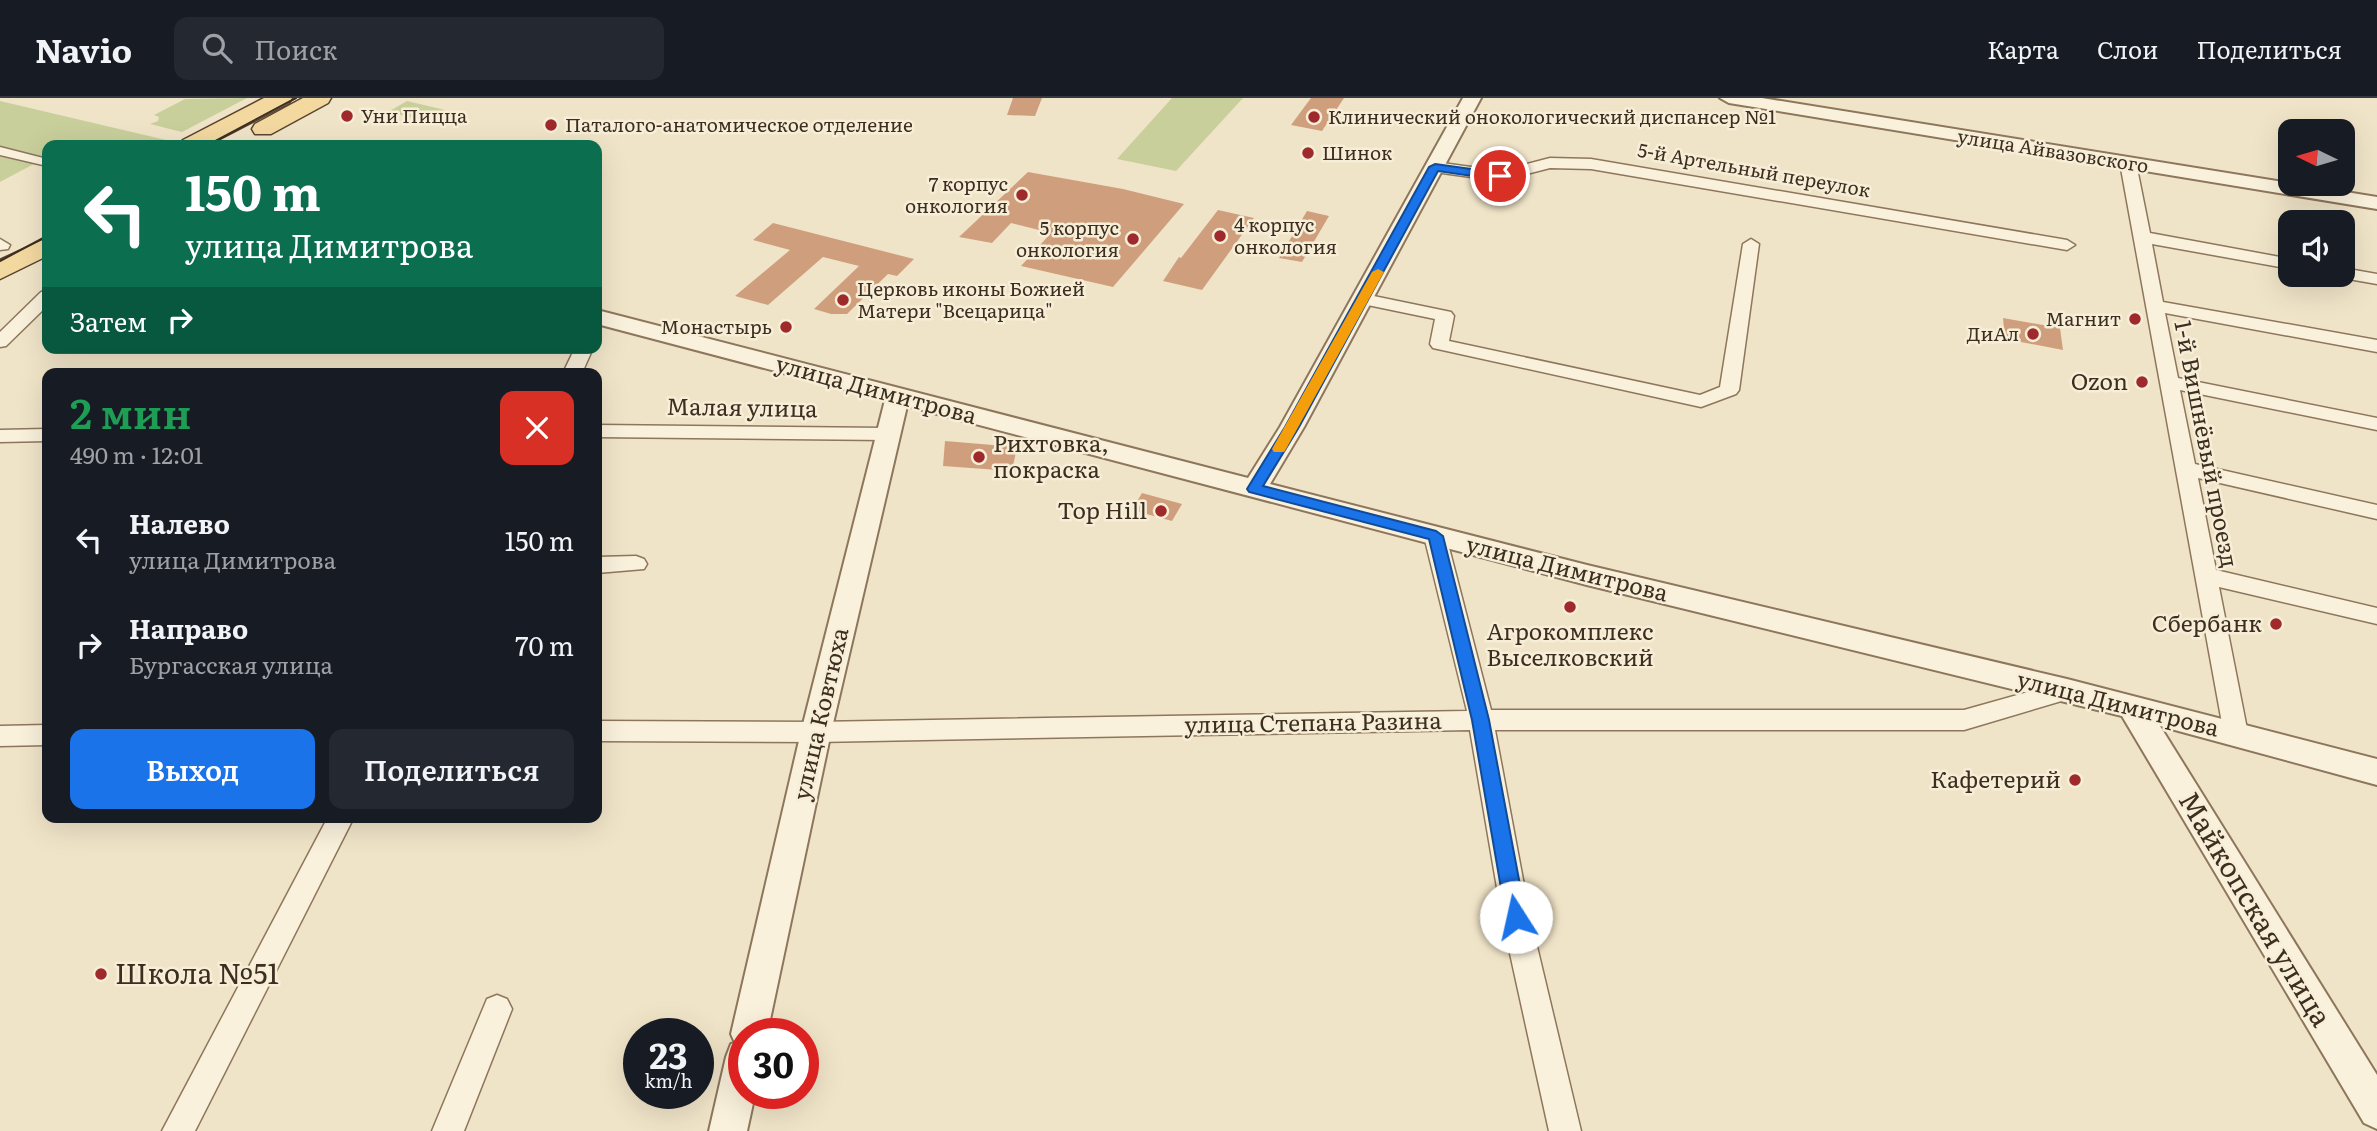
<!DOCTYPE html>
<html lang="ru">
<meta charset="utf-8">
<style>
body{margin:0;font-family:Literata,serif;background:#242831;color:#f1f3f6;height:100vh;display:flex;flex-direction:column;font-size:26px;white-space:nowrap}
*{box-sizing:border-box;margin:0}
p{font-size:23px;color:#9ea1a6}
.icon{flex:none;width:38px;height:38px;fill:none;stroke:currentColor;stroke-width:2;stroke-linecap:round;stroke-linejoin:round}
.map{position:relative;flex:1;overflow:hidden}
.sheet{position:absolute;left:42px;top:270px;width:560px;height:455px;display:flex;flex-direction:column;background:#171b24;border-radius:14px;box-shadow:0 7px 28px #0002}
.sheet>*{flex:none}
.guide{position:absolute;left:42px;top:42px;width:560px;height:214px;border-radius:14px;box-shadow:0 7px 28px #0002;background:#0b6e4f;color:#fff;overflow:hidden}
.needle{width:46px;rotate:275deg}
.fabs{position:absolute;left:2278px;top:21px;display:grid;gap:14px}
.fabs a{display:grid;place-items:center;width:77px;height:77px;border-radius:14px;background:#171b24;box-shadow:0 7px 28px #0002;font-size:35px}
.speed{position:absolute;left:623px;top:920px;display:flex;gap:14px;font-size:35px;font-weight:700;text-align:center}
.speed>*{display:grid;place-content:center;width:91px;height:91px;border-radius:50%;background:#171b24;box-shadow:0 7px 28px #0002;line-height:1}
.speed small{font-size:18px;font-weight:400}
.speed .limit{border:10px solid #d22;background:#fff;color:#111}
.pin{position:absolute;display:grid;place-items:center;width:60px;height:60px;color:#fff;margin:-30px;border:4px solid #fff;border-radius:50%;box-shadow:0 2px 7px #0007}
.me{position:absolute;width:77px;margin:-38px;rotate:350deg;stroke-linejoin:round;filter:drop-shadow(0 0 5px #0008)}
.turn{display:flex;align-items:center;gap:24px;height:147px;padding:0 28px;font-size:32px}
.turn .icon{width:91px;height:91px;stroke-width:2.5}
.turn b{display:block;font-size:49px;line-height:60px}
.then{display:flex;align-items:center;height:66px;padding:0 28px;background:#0003;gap:14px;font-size:26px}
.round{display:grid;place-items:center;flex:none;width:74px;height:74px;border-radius:14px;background:#242831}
.overview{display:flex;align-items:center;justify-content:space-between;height:119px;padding:0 28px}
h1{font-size:42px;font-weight:600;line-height:52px;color:#1e9e55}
.primary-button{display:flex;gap:14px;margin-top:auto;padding:14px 28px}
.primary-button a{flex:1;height:80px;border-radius:14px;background:#1a73e8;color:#fff;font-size:28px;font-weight:600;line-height:80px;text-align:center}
.primary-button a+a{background:#242831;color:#f1f3f6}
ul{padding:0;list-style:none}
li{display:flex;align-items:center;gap:21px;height:105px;padding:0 28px}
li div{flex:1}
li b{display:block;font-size:26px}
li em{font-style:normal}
header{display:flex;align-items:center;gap:42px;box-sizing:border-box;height:98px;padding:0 35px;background:#171b24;border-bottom:2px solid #363941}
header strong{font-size:33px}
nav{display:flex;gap:38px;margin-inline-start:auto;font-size:24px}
.search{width:490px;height:63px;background:#242831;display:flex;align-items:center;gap:18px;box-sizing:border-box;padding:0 24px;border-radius:14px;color:#9ea1a6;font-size:26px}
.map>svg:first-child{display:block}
.green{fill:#c9cf9b}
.building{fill:#cf9f7d}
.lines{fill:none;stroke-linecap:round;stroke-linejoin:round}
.pedestrian-casing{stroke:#8d765c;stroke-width:3}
.minor-casing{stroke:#8d765c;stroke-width:3}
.tertiary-casing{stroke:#8d765c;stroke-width:4}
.primary-casing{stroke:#5b4430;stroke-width:3}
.pedestrian{fill:#faf1dc;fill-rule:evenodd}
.minor{fill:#faf1dc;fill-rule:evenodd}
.tertiary{fill:#faf1dc;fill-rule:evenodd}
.primary{fill:#f3d9a0;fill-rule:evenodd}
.tram{stroke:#3d2e20;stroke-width:2}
.route{fill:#1a73e8;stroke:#114b97;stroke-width:2}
.slow{fill:#f59e0b}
.poi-dot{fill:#9e2a2b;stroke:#f7eed8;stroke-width:2.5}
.labels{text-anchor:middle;stroke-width:5;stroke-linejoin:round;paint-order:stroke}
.far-poi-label{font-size:19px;fill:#3d2e20;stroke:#f7eed8;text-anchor:start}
.far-street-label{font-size:19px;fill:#3d2e20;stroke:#f7eed8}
.poi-label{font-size:23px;fill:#3d2e20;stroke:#f7eed8;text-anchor:end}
.street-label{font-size:23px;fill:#3d2e20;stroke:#f7eed8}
.near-street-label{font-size:28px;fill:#3d2e20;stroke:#f7eed8}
.near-poi-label{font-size:28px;fill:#3d2e20;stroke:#f7eed8;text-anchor:start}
</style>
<header>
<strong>Navio</strong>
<div class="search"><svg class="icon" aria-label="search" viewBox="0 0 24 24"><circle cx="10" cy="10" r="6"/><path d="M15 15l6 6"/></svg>Поиск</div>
<nav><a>Карта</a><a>Слои</a><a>Поделиться</a></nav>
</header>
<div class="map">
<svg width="2377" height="1033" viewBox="0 0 2377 1033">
<rect width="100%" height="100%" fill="#f0e4c8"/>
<!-- green -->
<g class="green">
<path d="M 247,0 L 182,34 L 150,26 L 158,23 L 159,19 L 154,17 L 185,1 Z"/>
<path d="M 1172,0 L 1243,0 L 1176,73 L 1117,61 Z"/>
<path d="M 0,3 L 166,42 L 157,47 L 47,47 L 47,59 L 0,84 Z"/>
<path d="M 407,3 L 445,12 L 426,23 L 388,14 Z"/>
</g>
<!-- building -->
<g class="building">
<path d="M 1013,0 L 1042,0 L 1035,18 L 1007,17 Z"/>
<path d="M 1311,0 L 1344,0 L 1322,33 L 1291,27 Z"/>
<path d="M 1028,74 L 1123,91 L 1184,106 L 1113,189 L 1021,168 L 1051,135 L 1011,125 L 992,145 L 959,139 Z"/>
<path d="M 1218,112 L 1254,120 L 1202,192 L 1163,183 L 1179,159 L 1181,160 Z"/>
<path d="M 1307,113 L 1329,118 L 1302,164 L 1279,160 Z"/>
<path d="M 773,125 L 914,161 L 897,178 L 888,176 L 847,216 L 831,216 L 814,211 L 859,168 L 823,159 L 768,207 L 735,198 L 790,152 L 753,142 Z"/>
<path d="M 2003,220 L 2060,230 L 2063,252 L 2005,241 Z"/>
<path d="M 945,343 L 1017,349 L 1012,373 L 943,368 Z"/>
<path d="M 1142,395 L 1182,406 L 1172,423 L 1132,412 Z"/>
</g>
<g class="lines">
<defs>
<path id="pedestrian" d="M 0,49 L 47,61 L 47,68 L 0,57 Z"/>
<g id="minor">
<path d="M 1550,60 L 1591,61 L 2067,142 L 2075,147 L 2067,152 L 1591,71 L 1550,70 L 1500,83 L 1435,74 L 1427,69 L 1435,64 L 1500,73 Z"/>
<path d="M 2128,60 L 2136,65 L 2150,135 L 2291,161 L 2291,171 L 2152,146 L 2163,204 L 2377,242 L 2377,254 L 2165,215 L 2178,280 L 2377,320 L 2377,332 L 2180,292 L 2195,366 L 2377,407 L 2377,421 L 2198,380 L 2216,472 L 2377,510 L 2377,526 L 2219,489 L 2248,636 L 2245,643 L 2236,646 L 2227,643 L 2224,636 L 2120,65 Z"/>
<path d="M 0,141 L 10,147 L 8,151 L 0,152 Z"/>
<path d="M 1751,141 L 1759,146 L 1739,292 L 1736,296 L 1701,309 L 1433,250 L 1430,246 L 1435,221 L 1358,205 L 1355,201 L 1364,196 L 1451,214 L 1454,218 L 1449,243 L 1700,297 L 1720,289 L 1743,146 Z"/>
<path d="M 2343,170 L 2377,176 L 2377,186 L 2337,179 L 2336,177 L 2343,177 Z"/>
<path d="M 47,193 L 47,208 L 6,248 L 0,249 L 0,234 L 41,194 Z"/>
<path d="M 575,250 L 593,250 L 582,275 L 563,275 Z"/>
<path d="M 597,327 L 887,330 L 894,332 L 897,336 L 894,340 L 887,342 L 597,339 Z"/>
<path d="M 47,331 L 47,343 L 0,344 L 0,332 Z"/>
<path d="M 1435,431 L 1443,433 L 1446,438 L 1491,612 L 1964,612 L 2067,583 L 2075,585 L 2079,592 L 2075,599 L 1964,632 L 1495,632 L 1530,819 L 1581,1033 L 1549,1033 L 1502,819 L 1470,632 L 816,644 L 597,643 L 597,623 L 816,624 L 1467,613 L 1424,438 L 1427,433 Z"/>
<path d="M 636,458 L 644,461 L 647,466 L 644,471 L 597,475 L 597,459 Z"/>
<path d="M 47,627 L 47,647 L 0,648 L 0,628 Z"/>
<path d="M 328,719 L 354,719 L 195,1033 L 162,1033 Z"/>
<path d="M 497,897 L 507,901 L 512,911 L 464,1033 L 432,1033 L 487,901 Z"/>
</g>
<g id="tertiary">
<path d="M 1463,0 L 1481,0 L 1304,329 L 1270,386 L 1587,467 L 2067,581 L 2377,661 L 2377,687 L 2160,628 L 2377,977 L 2377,1031 L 2364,1025 L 2122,618 L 1587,487 L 907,308 L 831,634 L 767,936 L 744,936 L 744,996 L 755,996 L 747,1033 L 709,1033 L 726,959 L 731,946 L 735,945 L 731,936 L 801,634 L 885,302 L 597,226 L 597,212 L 1248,380 L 1280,329 Z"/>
<path d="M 1720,0 L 1762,0 L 2377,99 L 2377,111 L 1729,5 Z"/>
</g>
<g id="primary">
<path d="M 264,0 L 292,0 L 289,5 L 208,47 L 179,47 L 183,42 Z"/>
<path d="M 303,0 L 331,0 L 328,5 L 271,36 L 255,36 L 252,31 L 255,26 Z"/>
<path d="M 47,140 L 47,158 L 0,181 L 0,162 Z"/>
</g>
</defs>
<!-- pedestrian casing -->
<use href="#pedestrian" class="pedestrian-casing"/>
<!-- minor casing -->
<use href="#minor" class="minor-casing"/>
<!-- tertiary casing -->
<use href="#tertiary" class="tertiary-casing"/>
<!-- primary casing -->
<use href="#primary" class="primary-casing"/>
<!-- pedestrian -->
<use href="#pedestrian" class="pedestrian"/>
<!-- minor -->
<use href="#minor" class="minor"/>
<!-- tertiary -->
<use href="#tertiary" class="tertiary"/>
<!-- primary -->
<use href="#primary" class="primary"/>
<!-- tram -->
<g class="tram">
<path d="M 208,47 L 296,0"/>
<path d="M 0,163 L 47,138"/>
</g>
</g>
<!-- route -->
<path class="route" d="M 1435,66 L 1500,75 L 1505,78 L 1500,82 L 1438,73 L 1299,329 L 1263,388 L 1436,433 L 1443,438 L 1489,622 L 1526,819 L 1523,825 L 1516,828 L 1509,825 L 1506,819 L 1472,622 L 1429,441 L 1249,394 L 1247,391 L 1285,329 L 1429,69 Z"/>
<!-- slow -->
<path class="slow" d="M 1378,171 L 1384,174 L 1286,351 L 1284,354 L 1274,354 L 1272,351 L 1372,174 Z"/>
<!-- markers -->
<g class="poi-dot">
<circle cx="347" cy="18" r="7"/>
<circle cx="1314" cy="19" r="7"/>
<circle cx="551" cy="27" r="7"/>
<circle cx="1308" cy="55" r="7"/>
<circle cx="1022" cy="97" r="7"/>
<circle cx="1220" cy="138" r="7"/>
<circle cx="1133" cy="141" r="7"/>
<circle cx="843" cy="202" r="7"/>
<circle cx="2135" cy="221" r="7"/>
<circle cx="786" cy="229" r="7"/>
<circle cx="2033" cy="236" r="7"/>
<circle cx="2142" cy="284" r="7"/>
<circle cx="979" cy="359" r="7"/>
<circle cx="1161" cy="413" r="7"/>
<circle cx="1570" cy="509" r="7"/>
<circle cx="2276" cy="526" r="7"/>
<circle cx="2075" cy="682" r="7"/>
<circle cx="101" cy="876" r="7"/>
</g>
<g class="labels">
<!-- far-poi labels -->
<g class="far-poi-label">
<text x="361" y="25">Уни Пицца</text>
<text x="1328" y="26">Клинический онокологический диспансер №1</text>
<text x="565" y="34">Паталого-анатомическое отделение</text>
<text x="1322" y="62">Шинок</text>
<text x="1008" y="93" text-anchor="end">7 корпус<tspan x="1008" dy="22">онкология</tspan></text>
<text x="1234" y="134">4 корпус<tspan x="1234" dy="22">онкология</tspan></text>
<text x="1119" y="137" text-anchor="end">5 корпус<tspan x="1119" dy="22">онкология</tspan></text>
<text x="857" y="198">Церковь иконы Божией<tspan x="857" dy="22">Матери "Всецарица"</tspan></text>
<text x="2121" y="228" text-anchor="end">Магнит</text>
<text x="772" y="236" text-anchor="end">Монастырь</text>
<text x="2019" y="243" text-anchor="end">ДиАл</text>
</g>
<!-- far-street labels -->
<g class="far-street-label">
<text transform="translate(2053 53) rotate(9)" y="7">улица Айвазовского</text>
<text transform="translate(1754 72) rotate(10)" y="7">5-й Артельный переулок</text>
</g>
<!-- poi labels -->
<g class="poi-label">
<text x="2128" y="292">Ozon</text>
<text x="993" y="354" text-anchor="start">Рихтовка,<tspan x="993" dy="26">покраска</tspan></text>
<text x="1147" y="421">Top Hill</text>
<text x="2262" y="534">Сбербанк</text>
<text x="1570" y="542" text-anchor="middle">Агрокомплекс<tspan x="1570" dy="26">Выселковский</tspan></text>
<text x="2061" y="690">Кафетерий</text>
</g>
<!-- street labels -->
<g class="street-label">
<text transform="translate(876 292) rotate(15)" y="8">улица Димитрова</text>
<text transform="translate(742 310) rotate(1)" y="8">Малая улица</text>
<text transform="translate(2206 346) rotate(79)" y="8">1-й Вишнёвый проезд</text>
<text transform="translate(1567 471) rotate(14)" y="8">улица Димитрова</text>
<text transform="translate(2118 606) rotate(14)" y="8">улица Димитрова</text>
<text transform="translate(821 616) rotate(-77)" y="8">улица Ковтюха</text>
<text transform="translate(1313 625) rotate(-1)" y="8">улица Степана Разина</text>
</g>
<!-- near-street labels -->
<g class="near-street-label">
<text transform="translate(2255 811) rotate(59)" y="10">Майкопская улица</text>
</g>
<!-- near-poi labels -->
<g class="near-poi-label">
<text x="115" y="886">Школа №51</text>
</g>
</g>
</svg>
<div class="fabs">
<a><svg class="needle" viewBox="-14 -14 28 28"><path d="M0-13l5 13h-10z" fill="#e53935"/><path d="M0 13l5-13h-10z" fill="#9ea1a6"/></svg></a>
<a><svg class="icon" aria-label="sound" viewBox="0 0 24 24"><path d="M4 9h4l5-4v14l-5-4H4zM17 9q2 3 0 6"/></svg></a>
</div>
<div class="speed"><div>23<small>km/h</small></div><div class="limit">30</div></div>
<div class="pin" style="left:1500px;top:78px;background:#d93025"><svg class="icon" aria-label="arrive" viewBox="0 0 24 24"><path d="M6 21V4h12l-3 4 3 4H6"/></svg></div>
<svg class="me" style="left:1516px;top:819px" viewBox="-20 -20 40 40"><circle r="19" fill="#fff"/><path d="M0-13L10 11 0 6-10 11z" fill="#1a73e8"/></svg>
<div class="guide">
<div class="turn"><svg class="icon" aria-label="left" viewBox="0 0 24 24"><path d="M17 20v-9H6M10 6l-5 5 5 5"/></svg><div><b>150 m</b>улица Димитрова</div></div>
<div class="then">Затем<svg class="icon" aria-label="right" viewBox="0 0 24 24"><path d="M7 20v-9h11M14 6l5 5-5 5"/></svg></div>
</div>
<section class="sheet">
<div class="overview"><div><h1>2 мин</h1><p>490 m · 12:01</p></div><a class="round" style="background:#d93025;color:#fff"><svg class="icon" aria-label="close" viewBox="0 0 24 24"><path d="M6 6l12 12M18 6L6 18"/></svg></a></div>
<ul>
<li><svg class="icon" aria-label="left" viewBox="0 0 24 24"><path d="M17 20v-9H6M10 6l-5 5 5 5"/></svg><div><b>Налево</b><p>улица Димитрова</p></div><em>150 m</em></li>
<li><svg class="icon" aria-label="right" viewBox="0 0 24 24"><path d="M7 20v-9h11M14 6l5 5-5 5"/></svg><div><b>Направо</b><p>Бургасская улица</p></div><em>70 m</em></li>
</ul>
<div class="primary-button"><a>Выход</a><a>Поделиться</a></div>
</section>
</div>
